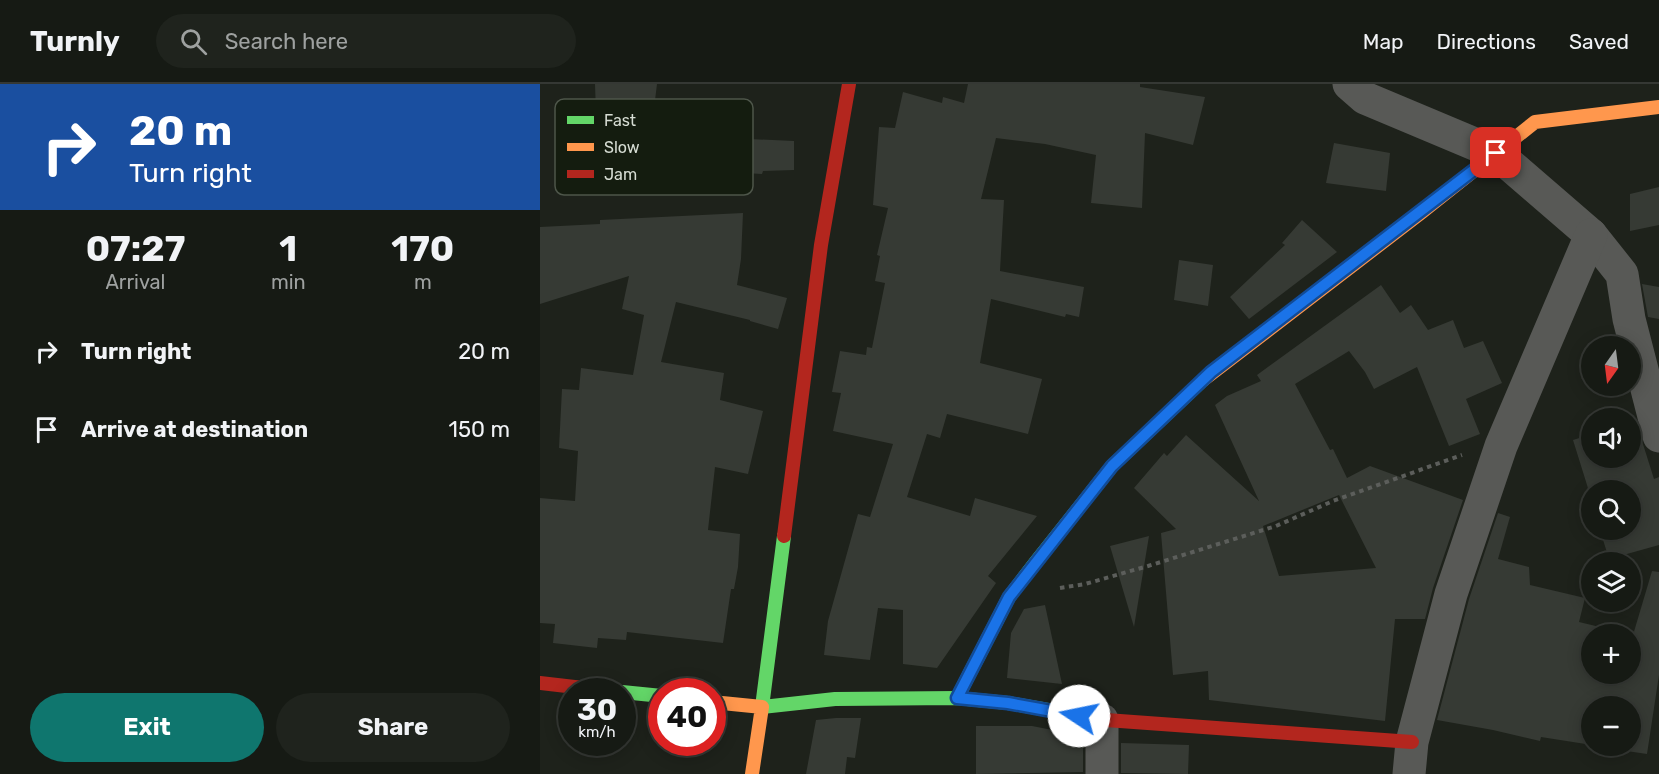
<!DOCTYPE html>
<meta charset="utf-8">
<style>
body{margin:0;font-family:Rubik,sans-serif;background:#1f231d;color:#f1f3f6;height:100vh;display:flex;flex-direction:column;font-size:22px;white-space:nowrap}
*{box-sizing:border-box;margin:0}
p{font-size:20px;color:#9ea1a0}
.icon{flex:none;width:33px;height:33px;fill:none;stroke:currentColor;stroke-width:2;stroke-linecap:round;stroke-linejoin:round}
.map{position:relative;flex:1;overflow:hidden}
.panel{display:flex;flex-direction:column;background:#161a14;width:540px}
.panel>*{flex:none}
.banner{background:#1a4fa0;color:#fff;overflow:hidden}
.needle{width:39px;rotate:194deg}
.controls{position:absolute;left:1041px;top:252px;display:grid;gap:12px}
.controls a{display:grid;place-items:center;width:60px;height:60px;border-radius:50%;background:#161a14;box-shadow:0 3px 15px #0003,0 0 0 2px #353834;font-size:30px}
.speed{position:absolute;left:18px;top:594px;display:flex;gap:12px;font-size:30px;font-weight:700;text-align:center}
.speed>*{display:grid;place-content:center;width:78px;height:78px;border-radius:50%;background:#161a14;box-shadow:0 3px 15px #0003,0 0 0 2px #353834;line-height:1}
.speed small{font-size:15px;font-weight:400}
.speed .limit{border:9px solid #d22;background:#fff;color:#111}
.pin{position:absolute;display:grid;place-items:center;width:51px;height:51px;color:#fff;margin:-26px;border-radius:12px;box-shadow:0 3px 9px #0006}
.me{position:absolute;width:66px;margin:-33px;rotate:281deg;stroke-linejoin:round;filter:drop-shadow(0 0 4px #0008)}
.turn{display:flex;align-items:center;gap:21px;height:126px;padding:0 30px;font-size:27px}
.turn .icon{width:78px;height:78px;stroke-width:2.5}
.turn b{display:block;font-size:42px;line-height:51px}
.eta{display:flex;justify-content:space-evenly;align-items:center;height:102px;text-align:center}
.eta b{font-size:36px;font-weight:700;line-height:42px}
.button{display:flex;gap:12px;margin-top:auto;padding:12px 30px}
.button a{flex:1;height:69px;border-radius:36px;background:#0f766e;color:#fff;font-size:24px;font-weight:700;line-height:69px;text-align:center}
.button a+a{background:#1f231d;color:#f1f3f6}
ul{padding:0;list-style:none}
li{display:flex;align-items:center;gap:18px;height:78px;padding:0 30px}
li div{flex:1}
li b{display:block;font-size:22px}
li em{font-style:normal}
header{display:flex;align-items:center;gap:36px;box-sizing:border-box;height:84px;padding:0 30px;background:#161a14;border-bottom:2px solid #353834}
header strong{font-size:28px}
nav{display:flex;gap:33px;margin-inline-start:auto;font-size:21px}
.search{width:420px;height:54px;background:#1f231d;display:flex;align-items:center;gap:15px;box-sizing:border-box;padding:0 21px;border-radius:33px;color:#9ea1a0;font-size:22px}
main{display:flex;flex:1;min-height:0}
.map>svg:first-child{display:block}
.building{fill:#363a34;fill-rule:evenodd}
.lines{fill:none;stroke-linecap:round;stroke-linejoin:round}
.path{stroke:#5c5e5b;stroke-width:4;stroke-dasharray:4.5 4.5;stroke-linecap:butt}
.street{stroke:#585956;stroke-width:33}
.fast{stroke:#63d668;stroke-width:14}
.slow{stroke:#ff974d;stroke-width:14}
.jam{stroke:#b3261e;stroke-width:14}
.route-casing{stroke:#114b97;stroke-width:15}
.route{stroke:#1a73e8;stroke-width:10}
.key{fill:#141c0f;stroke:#4e564a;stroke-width:1.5}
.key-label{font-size:16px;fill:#d7ddd4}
</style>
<header>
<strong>Turnly</strong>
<div class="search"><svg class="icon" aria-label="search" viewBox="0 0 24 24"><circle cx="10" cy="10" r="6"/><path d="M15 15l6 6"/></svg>Search here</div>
<nav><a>Map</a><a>Directions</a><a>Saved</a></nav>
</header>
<main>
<section class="panel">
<div class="banner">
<div class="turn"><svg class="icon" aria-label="right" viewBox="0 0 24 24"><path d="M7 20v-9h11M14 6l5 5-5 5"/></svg><div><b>20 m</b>Turn right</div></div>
</div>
<div class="eta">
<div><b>07:27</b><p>Arrival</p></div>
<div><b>1</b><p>min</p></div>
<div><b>170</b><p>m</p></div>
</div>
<ul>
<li><svg class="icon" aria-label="right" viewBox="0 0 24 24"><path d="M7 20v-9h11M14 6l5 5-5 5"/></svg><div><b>Turn right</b></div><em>20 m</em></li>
<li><svg class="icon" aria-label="arrive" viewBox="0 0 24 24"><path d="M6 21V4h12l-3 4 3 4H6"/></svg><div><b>Arrive at destination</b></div><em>150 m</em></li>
</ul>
<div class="button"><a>Exit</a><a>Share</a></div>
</section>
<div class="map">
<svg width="1119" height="690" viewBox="0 0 1119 690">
<rect width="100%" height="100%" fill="#1e221b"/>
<!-- building -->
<g class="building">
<path d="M 55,0 L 117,0 L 112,41 L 156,50 L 188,50 L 188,54 L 254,57 L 254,86 L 223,87 L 222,90 L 205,89 L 205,97 L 58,87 Z"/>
<path d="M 428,0 L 600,0 L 600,3 L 665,13 L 653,61 L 605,49 L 602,124 L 551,119 L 556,71 L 505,60 L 456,54 L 441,115 L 464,116 L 460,187 L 544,203 L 539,233 L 526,230 L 525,233 L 451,215 L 440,279 L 502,295 L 488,350 L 407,330 L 400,354 L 387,350 L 367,413 L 430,432 L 435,414 L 497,432 L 448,492 L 456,499 L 397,584 L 363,580 L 363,526 L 338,524 L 330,576 L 284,571 L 288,537 L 318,430 L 330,433 L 353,360 L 293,347 L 301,309 L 292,308 L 300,267 L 326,271 L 327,263 L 332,264 L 345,199 L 335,197 L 340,172 L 337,171 L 348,124 L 333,121 L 339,43 L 355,44 L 363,8 L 402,19 L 403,13 L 424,19 Z"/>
<path d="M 794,59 L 850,69 L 846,107 L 786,99 Z"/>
<path d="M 1119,103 L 1119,141 L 1090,147 L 1090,110 Z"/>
<path d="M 203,129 L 201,175 L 197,201 L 247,214 L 238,245 L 210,237 L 210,236 L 136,218 L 121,278 L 184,289 L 180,316 L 223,327 L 208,390 L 175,383 L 168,446 L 200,450 L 198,483 L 194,505 L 191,505 L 183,559 L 87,548 L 86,556 L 58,554 L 57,564 L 13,559 L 15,540 L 0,539 L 0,414 L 35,417 L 38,367 L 19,364 L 22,305 L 39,306 L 41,284 L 93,291 L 104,231 L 82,225 L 89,192 L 0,220 L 0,143 L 60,140 L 60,136 Z"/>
<path d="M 762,136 L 797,168 L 709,235 L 690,213 L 745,161 L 742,159 Z"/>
<path d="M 639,176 L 673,181 L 668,222 L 634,216 Z"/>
<path d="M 1102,200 L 1119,203 L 1119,235 L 1108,233 Z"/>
<path d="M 841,201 L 860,229 L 871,221 L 888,246 L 913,236 L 924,264 L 943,257 L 962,299 L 926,315 L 940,350 L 909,362 L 877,283 L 834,305 L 825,288 L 809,267 L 755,300 L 790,366 L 793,365 L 807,394 L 830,382 L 923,416 L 893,504 L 885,535 L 855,535 L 845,637 L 669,616 L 668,587 L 633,591 L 621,449 L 636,445 L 594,404 L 624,369 L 627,372 L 646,351 L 719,417 L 675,321 L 687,312 L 721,297 L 717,291 ZM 799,411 L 836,484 L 739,492 L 723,442 Z"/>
<path d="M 1096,338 L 1114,395 L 1119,393 L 1119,461 L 1069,475 L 1060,446 L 1090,446 L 1090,406 L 1052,406 L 1052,417 L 1033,356 L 1052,350 L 1052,374 L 1090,374 L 1090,340 Z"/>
<path d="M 958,429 L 970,433 L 958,475 L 989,483 L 990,501 L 1045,514 L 1039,538 L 1089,550 L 1052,550 L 1052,590 L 1090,590 L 1090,551 L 1093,551 L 1112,487 L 1119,488 L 1119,591 L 1107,670 L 1053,662 L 1090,662 L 1090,622 L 1052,622 L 1052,661 L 1001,653 L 1000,657 L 953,646 L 897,636 L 929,515 Z"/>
<path d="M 609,452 L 594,543 L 570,462 Z"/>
<path d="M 505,521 L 522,600 L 467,594 L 471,549 L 484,525 Z"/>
<path d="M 296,634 L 321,634 L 315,674 L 307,673 L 305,690 L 266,690 L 276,636 Z"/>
<path d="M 436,642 L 492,642 L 543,652 L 543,688 L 436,690 Z"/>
<path d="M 581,659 L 649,661 L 648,690 L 581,689 Z"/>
</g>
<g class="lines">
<!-- path -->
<path class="path" d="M 520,504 L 545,500 L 608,482 L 736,442 L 793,417 L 922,371"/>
<!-- street -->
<g class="street">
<path d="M 809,0 L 825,14 L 956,69 L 1051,151 L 1082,190 L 1089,235 L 1119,352"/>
<path d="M 562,690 L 562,636"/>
<path d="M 869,690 L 872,658 L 911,510 L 961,362 L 1051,151"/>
</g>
<!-- fast -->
<g class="fast">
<path d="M 244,452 L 222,623 L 295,615 L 417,614 L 468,619 L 566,636"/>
<path d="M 82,608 L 122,612"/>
<path d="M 417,614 L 469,513 L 495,479 L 572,382 L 663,296"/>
</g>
<!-- slow -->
<g class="slow">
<path d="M 663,296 L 882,128 L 995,38 L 1119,23"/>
<path d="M 172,618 L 222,623 L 212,690"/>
</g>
<!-- jam -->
<g class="jam">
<path d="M 244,452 L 281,161 L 309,0"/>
<path d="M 0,599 L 78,608"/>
<path d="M 566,636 L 872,658"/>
</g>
</g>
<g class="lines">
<defs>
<path id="route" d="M 539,632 L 468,619 L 417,614 L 469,513 L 572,382 L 671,288 L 956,69"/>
</defs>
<!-- route casing -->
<use href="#route" class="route-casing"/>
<!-- route -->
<use href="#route" class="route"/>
</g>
<!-- legend -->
<rect x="15" y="15" width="198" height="96" rx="9" class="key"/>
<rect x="27" y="32" width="27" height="8" fill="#63d668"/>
<rect x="27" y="59" width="27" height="8" fill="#ff974d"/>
<rect x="27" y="86" width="27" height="8" fill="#b3261e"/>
<g class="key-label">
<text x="64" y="42">Fast</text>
<text x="64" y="69">Slow</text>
<text x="64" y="96">Jam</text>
</g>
</svg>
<div class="controls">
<a><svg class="needle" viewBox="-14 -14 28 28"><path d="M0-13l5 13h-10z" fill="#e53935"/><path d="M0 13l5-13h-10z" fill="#9ea1a0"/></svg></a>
<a><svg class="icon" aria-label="sound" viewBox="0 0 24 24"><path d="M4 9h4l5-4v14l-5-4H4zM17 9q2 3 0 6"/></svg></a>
<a><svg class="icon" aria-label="search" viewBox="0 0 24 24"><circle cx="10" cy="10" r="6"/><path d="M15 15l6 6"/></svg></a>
<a><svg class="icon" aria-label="layers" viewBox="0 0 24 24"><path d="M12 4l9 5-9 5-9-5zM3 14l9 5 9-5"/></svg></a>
<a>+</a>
<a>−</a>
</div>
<div class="speed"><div>30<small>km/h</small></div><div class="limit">40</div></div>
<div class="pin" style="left:956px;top:69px;background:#d93025"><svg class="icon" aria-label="arrive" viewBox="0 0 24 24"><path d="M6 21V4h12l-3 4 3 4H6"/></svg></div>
<svg class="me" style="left:539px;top:632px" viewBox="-20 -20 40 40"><circle r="19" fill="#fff"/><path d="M0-13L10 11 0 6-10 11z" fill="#1a73e8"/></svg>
</div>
</main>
